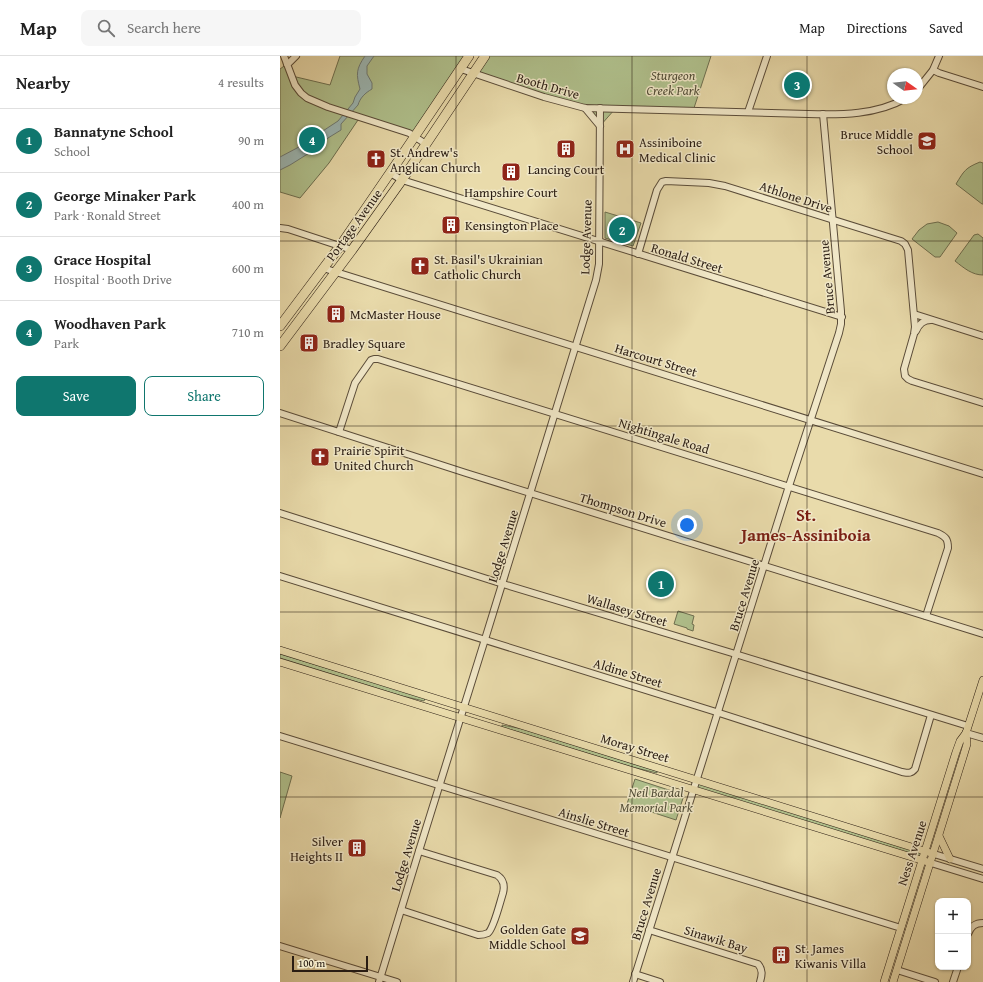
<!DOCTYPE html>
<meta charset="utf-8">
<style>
:root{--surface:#fff;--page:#f6f6f6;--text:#222;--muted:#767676;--line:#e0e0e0;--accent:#0f766e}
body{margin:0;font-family:"Gentium Book Plus",serif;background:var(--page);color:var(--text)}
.controls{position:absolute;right:12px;bottom:12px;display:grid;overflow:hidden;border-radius:8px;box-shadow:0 1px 3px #0004}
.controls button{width:36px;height:36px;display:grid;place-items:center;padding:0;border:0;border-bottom:1px solid var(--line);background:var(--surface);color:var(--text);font:20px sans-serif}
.compass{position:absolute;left:607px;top:12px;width:36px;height:36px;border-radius:50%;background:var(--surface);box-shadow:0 1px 3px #0004;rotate:104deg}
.scale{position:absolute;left:12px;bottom:10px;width:76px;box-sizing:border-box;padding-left:4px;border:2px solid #2a1d13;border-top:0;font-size:11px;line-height:14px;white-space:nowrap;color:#2a1d13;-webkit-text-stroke:3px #f1e8c8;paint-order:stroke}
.you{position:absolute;left:407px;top:469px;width:14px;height:14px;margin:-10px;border:3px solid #fff;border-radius:50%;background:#1a73e8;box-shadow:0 0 0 6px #1a73e833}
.badge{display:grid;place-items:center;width:26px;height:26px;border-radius:50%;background:var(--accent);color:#fff;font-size:13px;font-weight:700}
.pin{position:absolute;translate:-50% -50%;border:2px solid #fff;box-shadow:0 1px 4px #0006}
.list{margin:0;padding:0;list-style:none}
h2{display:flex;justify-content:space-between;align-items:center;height:52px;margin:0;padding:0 16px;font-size:17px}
h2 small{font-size:13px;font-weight:400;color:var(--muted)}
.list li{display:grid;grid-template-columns:26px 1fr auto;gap:12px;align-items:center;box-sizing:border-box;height:64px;padding:0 16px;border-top:1px solid var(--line)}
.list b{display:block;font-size:15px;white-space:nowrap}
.list p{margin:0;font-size:13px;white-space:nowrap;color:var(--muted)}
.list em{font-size:13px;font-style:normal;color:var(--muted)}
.actions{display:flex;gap:8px;padding:12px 16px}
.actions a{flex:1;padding:9px 0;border:1px solid var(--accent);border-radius:8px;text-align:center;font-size:14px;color:var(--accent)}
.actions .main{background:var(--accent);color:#fff}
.icon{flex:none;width:22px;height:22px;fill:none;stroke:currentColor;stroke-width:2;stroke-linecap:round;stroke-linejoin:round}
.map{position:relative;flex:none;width:703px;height:926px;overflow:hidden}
header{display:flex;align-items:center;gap:24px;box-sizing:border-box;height:56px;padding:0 20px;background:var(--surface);border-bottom:1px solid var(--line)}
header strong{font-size:19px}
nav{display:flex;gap:22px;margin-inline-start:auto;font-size:14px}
.search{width:280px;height:36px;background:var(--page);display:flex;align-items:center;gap:10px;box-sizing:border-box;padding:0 14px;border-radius:8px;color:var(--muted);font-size:15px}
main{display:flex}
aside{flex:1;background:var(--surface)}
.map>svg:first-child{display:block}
.green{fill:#b0c18d;stroke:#6d6f50}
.water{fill:#9cb8b5;stroke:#6e7a74}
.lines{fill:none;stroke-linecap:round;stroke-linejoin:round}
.minor-casing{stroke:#5a4c39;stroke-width:8}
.major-casing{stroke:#2a1d13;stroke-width:8}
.highway-casing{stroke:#2a1d13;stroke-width:10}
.minor{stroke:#f1e8c8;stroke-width:6}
.major{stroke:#e9dbab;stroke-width:7}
.highway{stroke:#e9dbab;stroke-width:9}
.grid{fill:none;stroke:#2a1d13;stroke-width:1;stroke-opacity:0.55}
.labels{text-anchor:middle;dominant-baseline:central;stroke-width:3;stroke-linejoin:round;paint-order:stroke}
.park-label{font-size:13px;font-style:italic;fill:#524e38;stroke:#f1e8c8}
.street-label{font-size:13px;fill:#2a1d13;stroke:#f1e8c8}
.poi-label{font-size:13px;fill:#2a1d13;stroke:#f1e8c8;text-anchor:start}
.district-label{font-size:17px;font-weight:bold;fill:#7a1f14;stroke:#f1e8c8}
</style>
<header>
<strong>Map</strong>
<div class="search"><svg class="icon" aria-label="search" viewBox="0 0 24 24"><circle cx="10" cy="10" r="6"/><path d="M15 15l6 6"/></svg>Search here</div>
<nav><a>Map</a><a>Directions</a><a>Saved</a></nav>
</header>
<main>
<aside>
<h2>Nearby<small>4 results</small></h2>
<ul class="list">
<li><span class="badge">1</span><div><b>Bannatyne School</b><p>School</p></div><em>90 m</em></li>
<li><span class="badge">2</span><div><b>George Minaker Park</b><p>Park · Ronald Street</p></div><em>400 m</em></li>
<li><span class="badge">3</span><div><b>Grace Hospital</b><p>Hospital · Booth Drive</p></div><em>600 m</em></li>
<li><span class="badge">4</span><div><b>Woodhaven Park</b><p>Park</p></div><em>710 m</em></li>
</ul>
<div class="actions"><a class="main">Save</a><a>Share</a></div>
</aside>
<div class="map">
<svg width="703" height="926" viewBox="0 0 703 926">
<rect width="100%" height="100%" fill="#e9dbab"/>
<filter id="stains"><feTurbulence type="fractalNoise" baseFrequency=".005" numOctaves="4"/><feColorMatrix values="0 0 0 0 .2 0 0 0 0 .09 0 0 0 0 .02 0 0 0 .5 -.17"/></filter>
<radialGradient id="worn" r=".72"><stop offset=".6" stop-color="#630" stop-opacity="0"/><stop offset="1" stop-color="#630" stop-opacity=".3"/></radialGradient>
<g class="green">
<polygon points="60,0 189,0 135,81 80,61 49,107 20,142 0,136 0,13 7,8 12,20 50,29"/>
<polygon points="205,0 431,0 413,55 335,53 320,70 305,52 193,17"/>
<path d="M700,106L703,107V148H702L676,128C684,115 685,112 700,106Z"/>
<polygon points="325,156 361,167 353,190 325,182"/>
<polygon points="658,166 669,170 677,177 660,201 655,201 632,183 639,174 647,168"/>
<path d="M698,178L703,182V219C692,219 684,212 675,205L694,179Z"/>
<polygon points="398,555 414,560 412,568 414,569 413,575 407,573 407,572 394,568"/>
<polygon points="0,598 145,642 144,645 122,640 0,602"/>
<polygon points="222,669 243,673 377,715 377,717 352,711 222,671"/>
<polygon points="0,716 12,720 0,762"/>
<polygon points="355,723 404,739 396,764 347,748"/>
<polygon points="417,723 645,794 642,805 413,734"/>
</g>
<path class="water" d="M85,0H94L87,10V18L92,27V33C85,37 80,42 78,49L61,68V74L48,82L42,89L10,109L0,114V101L17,92L58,65L73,47L75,41L80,33C76,18 76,13 85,0Z"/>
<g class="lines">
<g class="minor-casing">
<g id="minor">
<polyline points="4,0 15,29 21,37 27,42 48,51 129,77 146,88"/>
<polyline points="7,8 10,6 16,0"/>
<path d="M181,13L264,41L305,52L528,58C561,59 597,59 626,42"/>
<polyline points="653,14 659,17 703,31"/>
<polyline points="637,34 653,14 659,0"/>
<polyline points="305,52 320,70"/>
<polyline points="468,56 487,0"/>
<polyline points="110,117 122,124 562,261"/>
<polyline points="0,172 8,173 72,194"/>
<polyline points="358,198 377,134 382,126 386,125 429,127 445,130 621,185 625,188 628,194 635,271 634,278 624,313 625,320 628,323 632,325 703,347"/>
<polyline points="43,212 703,418"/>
<polyline points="634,258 703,280"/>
<path d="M636,275C639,268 643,264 651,264"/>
<polyline points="0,357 186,417 703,578"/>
<path d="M59,376L75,327L91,304L94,303H98L658,477C666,481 668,483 668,492L646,560"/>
<polyline points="0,457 223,528 452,597 688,670"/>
<path d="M0,520L433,655L622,716C628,717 631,718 635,713L651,659"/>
<polyline points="686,677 703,682"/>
<polyline points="0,680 621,872"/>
<polyline points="654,798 703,813"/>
<polyline points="651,807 703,823"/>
<path d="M121,854L198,879C202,879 204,879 208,877C214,872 220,846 223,837C225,829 223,823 217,819L139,795"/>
<path d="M369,874L478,908C483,914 482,919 480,926"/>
<path d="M688,878C691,870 695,867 703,867"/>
<polyline points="0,890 117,926"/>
<polyline points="617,914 655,926"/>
<polyline points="355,918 380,926"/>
<polyline points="99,926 139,795 206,580 316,224 319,208 320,52"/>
<polyline points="353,926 509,430 559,277 561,268 561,255 543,58"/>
<polyline points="673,926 678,911"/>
</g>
</g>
<g class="major-casing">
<g id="major">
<polyline points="0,594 654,798"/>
<polyline points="0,606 651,807"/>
<polyline points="659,780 670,803"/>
<polyline points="604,926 676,696 680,685 686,677 703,624"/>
<polyline points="613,926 684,698 687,688 686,677"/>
</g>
</g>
<g class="highway-casing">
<g id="highway">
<polyline points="0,270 60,190 110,117 189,0"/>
<polyline points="0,290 72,194 122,124 205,0"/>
</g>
</g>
<use href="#minor" class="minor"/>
<use href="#major" class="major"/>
<use href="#highway" class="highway"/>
</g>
<path class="grid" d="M176,0V926M352,0V926M527,0V926M0,185H703M0,370H703M0,556H703M0,741H703"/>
<defs>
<g id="school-square" transform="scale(1)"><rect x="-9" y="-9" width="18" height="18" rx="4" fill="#8f2418" stroke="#f1e8c8"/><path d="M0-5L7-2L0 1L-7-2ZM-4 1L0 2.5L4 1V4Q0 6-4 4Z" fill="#fff"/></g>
<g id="building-square" transform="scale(1)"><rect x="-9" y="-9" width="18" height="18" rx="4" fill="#8f2418" stroke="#f1e8c8"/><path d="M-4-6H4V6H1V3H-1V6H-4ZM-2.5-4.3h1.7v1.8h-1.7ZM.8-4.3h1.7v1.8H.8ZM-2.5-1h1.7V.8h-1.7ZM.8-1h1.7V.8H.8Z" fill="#fff"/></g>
<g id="hospital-square" transform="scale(1)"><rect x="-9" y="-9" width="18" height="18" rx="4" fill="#8f2418" stroke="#f1e8c8"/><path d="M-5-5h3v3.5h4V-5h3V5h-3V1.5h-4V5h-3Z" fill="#fff"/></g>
<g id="church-square" transform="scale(1)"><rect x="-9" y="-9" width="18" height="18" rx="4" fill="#8f2418" stroke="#f1e8c8"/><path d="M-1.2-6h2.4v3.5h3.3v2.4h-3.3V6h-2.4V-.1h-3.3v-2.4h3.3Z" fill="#fff"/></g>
</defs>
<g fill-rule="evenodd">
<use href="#school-square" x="647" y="85"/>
<use href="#building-square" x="286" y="93"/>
<use href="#hospital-square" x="345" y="93"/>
<use href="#church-square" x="96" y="103"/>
<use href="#building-square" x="231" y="116"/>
<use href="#building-square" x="171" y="169"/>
<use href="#church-square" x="140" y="210"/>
<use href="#building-square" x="56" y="258"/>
<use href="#building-square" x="29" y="287"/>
<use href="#church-square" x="40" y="401"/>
<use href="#building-square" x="77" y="792"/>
<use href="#school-square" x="300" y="880"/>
<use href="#building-square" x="501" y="899"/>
</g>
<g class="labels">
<g class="park-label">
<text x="393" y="19">Sturgeon<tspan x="393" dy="15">Creek Park</tspan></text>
<text x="376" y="736">Neil Bardal<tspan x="376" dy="15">Memorial Park</tspan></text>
</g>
<g class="street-label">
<text transform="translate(268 30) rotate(16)">Booth Drive</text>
<text transform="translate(516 141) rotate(18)">Athlone Drive</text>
<text transform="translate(74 169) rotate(-54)">Portage Avenue</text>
<text transform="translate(306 181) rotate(-88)">Lodge Avenue</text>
<text transform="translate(407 202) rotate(17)">Ronald Street</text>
<text transform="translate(547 221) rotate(-95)">Bruce Avenue</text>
<text transform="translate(376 304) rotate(17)">Harcourt Street</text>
<text transform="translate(384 380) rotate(17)">Nightingale Road</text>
<text transform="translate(343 454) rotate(17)">Thompson Drive</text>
<text transform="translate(223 490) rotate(-73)">Lodge Avenue</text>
<text transform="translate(464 539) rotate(-73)">Bruce Avenue</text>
<text transform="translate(347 554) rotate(17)">Wallasey Street</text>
<text transform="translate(348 617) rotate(17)">Aldine Street</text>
<text transform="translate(355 692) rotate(17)">Moray Street</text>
<text transform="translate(314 766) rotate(17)">Ainslie Street</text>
<text transform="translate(632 797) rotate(-72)">Ness Avenue</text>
<text transform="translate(126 799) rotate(-73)">Lodge Avenue</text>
<text transform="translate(366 848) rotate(-73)">Bruce Avenue</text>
<text transform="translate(436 883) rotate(17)">Sinawik Bay</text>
</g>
<g class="poi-label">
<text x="633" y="78" text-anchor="end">Bruce Middle<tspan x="633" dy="15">School</tspan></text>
<text x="359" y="86">Assiniboine<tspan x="359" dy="15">Medical Clinic</tspan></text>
<text x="110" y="96">St. Andrew's<tspan x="110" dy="15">Anglican Church</tspan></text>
<text x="286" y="113" text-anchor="middle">Lancing Court</text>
<text x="231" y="136" text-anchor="middle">Hampshire Court</text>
<text x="185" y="169">Kensington Place</text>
<text x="154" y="203">St. Basil's Ukrainian<tspan x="154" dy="15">Catholic Church</tspan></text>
<text x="70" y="258">McMaster House</text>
<text x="43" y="287">Bradley Square</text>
<text x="54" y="394">Prairie Spirit<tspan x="54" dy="15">United Church</tspan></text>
<text x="63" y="785" text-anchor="end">Silver<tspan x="63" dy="15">Heights II</tspan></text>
<text x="286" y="873" text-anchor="end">Golden Gate<tspan x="286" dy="15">Middle School</tspan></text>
<text x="515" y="892">St. James<tspan x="515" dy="15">Kiwanis Villa</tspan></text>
</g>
<g class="district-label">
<text x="526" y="458">St.<tspan x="526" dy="20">James-Assiniboia</tspan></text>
</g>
</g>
<rect width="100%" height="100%" filter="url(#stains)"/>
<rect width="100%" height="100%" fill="url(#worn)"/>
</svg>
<div class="controls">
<button>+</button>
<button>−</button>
</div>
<svg class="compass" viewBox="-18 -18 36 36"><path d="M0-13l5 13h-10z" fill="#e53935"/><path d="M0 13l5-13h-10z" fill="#767676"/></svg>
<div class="scale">100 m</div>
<div class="you"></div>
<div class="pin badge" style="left:381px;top:528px">1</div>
<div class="pin badge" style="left:342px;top:174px">2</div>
<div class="pin badge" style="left:517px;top:29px">3</div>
<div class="pin badge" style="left:32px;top:84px">4</div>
</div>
</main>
